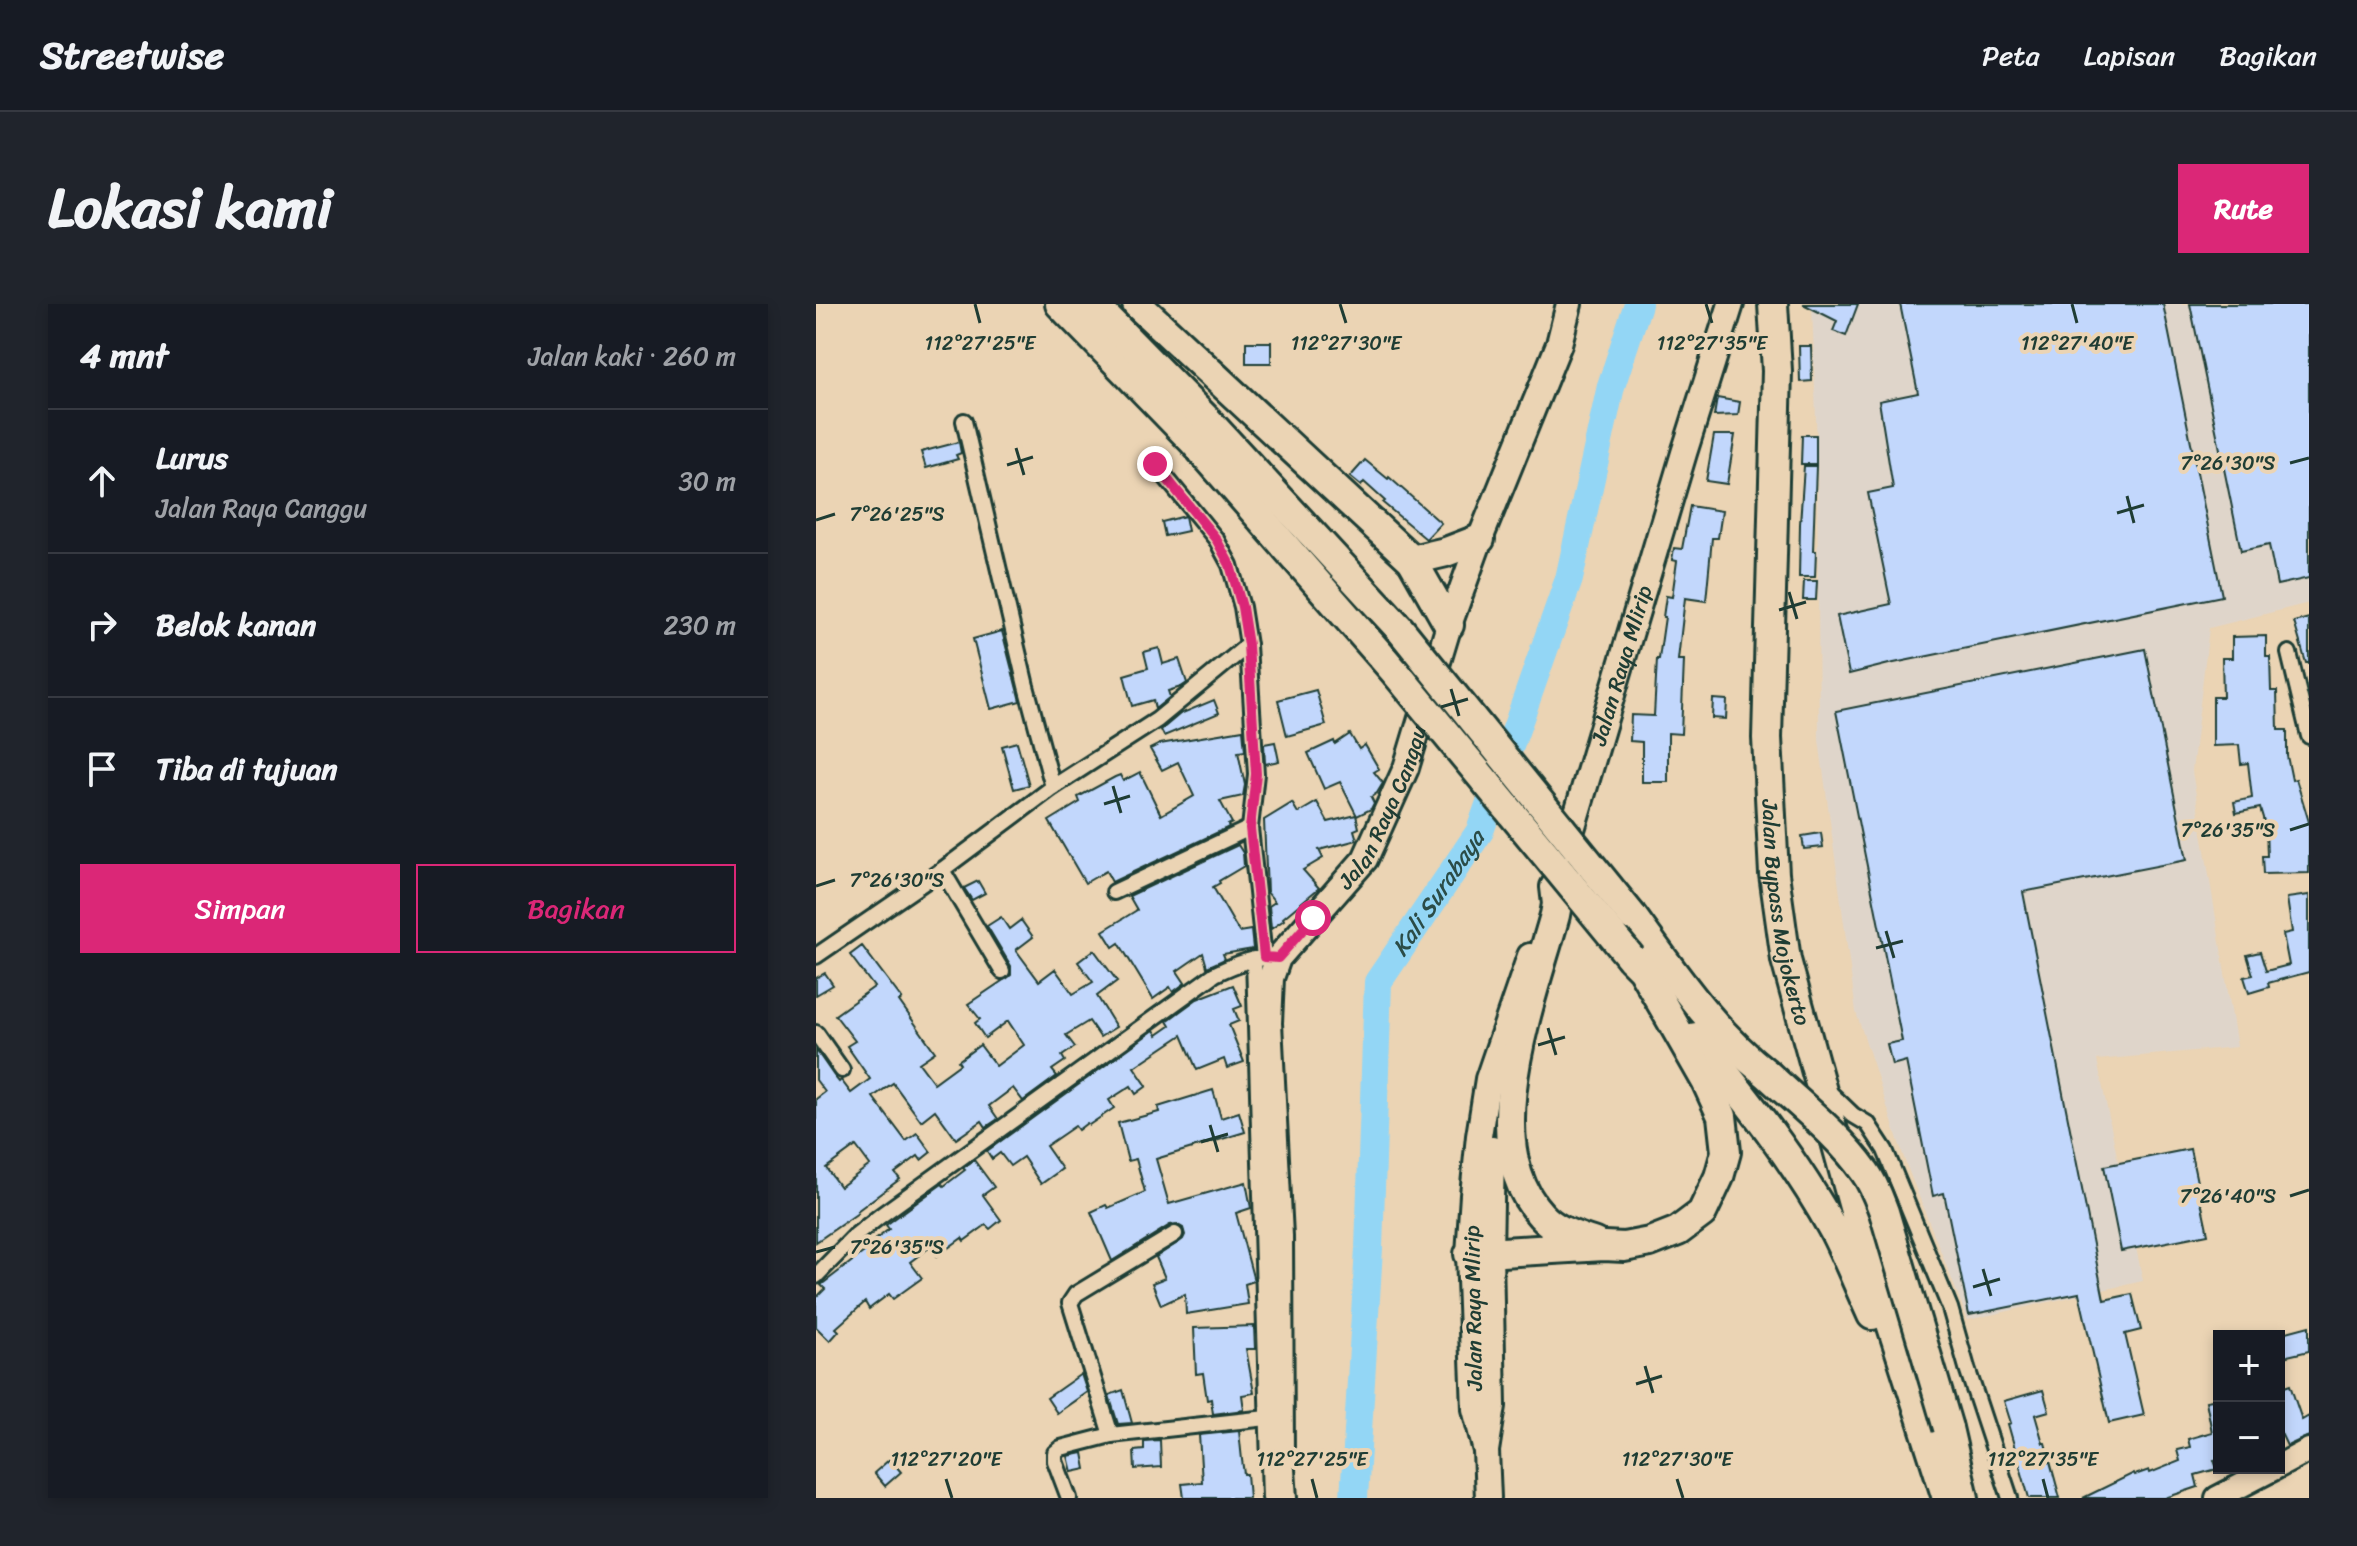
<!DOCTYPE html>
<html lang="id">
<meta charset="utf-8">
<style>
:root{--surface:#171b24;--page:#20242c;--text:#f1f3f6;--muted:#9ea1a6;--line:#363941;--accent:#db2777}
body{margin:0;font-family:Sriracha,sans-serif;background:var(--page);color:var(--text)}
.controls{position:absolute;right:24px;bottom:24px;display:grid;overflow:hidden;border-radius:0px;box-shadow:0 4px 12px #0003}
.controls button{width:72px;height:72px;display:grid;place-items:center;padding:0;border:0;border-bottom:2px solid var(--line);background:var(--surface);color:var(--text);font:40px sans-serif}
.stop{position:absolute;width:24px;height:24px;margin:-18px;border:6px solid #db2777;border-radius:50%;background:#fff}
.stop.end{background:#db2777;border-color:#fff;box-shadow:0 2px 8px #0008}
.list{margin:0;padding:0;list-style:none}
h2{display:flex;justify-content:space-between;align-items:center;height:104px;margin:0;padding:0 32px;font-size:34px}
h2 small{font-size:26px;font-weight:400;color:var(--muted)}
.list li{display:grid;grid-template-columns:52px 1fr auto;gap:24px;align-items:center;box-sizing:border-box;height:144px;padding:0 32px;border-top:2px solid var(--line)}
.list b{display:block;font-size:30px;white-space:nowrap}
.list p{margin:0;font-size:26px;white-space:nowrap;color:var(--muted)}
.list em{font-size:26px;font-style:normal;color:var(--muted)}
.actions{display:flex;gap:16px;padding:24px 32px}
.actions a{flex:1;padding:18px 0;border:2px solid var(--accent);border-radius:0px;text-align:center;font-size:28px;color:var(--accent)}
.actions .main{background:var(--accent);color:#fff}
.icon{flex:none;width:44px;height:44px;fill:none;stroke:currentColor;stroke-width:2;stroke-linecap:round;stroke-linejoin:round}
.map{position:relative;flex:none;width:1493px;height:1194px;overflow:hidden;border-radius:0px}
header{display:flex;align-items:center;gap:48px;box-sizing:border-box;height:112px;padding:0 40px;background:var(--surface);border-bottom:2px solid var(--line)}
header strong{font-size:38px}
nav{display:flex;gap:44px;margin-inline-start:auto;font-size:28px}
.intro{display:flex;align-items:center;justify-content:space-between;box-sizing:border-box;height:192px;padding:0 48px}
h1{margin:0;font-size:56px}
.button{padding:20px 36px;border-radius:0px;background:var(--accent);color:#fff;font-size:28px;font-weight:700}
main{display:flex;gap:48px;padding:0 48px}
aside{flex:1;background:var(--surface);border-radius:0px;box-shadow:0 4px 12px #0003}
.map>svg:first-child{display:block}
.built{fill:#dfd5ca}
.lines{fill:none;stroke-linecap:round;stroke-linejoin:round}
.river{stroke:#93d6f5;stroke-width:28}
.building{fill:#c2d7fc;stroke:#1f3d34;stroke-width:2;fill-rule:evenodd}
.street-casing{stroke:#1f3d34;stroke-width:20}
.secondary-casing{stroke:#1f3d34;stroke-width:28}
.primary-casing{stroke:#1f3d34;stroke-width:30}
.highway-casing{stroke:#1f3d34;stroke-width:34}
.street{stroke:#ebd4b4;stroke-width:14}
.secondary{stroke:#ebd4b4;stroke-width:22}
.primary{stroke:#ebd4b4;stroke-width:24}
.highway{stroke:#ebd4b4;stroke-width:28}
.highway-bridge-casing{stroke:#1f3d34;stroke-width:34;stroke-linecap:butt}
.highway-bridge{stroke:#ebd4b4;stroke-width:28}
.route{stroke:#db2777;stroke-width:10}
.ticks{fill:none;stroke:#1f3d34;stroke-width:3}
.labels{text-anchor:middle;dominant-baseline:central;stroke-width:8;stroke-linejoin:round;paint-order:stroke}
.street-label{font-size:22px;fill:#1f3d34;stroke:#ebd4b4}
.water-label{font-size:24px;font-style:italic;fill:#2b4c47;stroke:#ebd4b4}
.ticks-label{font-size:20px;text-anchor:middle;fill:#1f3d34;stroke:#ebd4b4;stroke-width:8;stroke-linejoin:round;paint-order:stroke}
</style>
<header>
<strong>Streetwise</strong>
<nav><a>Peta</a><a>Lapisan</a><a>Bagikan</a></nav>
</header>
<div class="intro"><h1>Lokasi kami</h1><a class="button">Rute</a></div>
<main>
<aside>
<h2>4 mnt<small>Jalan kaki · 260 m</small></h2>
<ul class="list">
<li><svg class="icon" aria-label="ahead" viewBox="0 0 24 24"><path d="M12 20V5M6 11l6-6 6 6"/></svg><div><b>Lurus</b><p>Jalan Raya Canggu</p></div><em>30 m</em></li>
<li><svg class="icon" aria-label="right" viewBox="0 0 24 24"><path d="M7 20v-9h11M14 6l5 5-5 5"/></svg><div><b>Belok kanan</b></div><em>230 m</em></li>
<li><svg class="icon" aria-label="arrive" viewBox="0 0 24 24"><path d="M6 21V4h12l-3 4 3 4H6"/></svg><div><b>Tiba di tujuan</b></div></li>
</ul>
<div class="actions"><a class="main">Simpan</a><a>Bagikan</a></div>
</aside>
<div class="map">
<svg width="1493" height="1194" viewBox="0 0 1493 1194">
<rect width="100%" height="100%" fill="#ebd4b4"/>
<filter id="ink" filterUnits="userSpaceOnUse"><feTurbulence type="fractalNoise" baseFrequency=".0125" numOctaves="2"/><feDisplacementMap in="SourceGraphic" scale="16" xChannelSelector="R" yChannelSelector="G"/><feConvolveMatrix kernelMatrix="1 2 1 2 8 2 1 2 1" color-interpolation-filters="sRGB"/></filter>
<g filter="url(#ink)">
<polygon class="built" points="996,0 1493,0 1493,299 1393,324 1376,467 1421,743 1281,756 1327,977 1152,1016 1090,860 1040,708 1003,436 1001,145"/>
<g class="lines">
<path class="river" id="s1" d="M538,1194L553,944L562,678L664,527L753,275L795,82L822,0"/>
</g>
<g class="building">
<polygon points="987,0 1042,0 1030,32 1017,27 1021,17"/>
<polygon points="1084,0 1347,0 1406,292 1073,360 1033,370 1021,312 1075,300 1052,189 1077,184 1063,97 1102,89"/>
<polygon points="1374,0 1493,0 1493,274 1461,281 1453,241 1425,247"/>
<rect x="430" y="38" width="25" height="21"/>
<polygon points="983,42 995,42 996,77 984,78"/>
<polygon points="901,94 924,98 922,111 898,112"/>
<polygon points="898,131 919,131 911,180 890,177"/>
<polygon points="986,131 1000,131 1000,160 985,160"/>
<polygon points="143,138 145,149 140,151 142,155 110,164 105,148"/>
<polygon points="549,156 572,175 573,173 625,219 610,235 567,199 569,197 548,178 545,182 534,173"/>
<polygon points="988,162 1000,162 997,247 1000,247 999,273 983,273 984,220"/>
<polygon points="874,202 906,207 902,234 896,234 890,297 869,294 862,356 868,356 865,430 852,429 852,478 826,478 826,438 814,437 815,411 838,412 841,355 843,355 849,313 847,313 850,292 856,293 861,257 856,256 858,244 866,245"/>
<polygon points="369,212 372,227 349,232 346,218"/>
<polygon points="988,277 1001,277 1000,296 987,296"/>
<polygon points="1493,314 1493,359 1490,359 1478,318"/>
<polygon points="186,327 204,397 175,405 157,335"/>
<polygon points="1450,332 1450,353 1454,353 1455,387 1461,387 1462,426 1471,426 1471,452 1476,476 1480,475 1493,518 1493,569 1447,570 1446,552 1451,552 1450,524 1444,504 1420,509 1418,498 1436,494 1432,459 1425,460 1423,441 1397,442 1397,393 1407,393 1406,354 1416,354 1416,333"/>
<polygon points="343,344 347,360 363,355 371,379 365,383 352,387 354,393 339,405 337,396 316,402 308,371 332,364 328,348"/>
<polygon points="1329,345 1371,556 1207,588 1288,996 1316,990 1325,1026 1309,1030 1328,1111 1293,1119 1263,989 1153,1011 1128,889 1117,892 1090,757 1076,761 1071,740 1086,737 1020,407"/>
<polygon points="500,386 510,421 471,432 462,396"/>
<polygon points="897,395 911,396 910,415 896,414"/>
<polygon points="398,396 403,409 348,432 345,426 364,410"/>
<polygon points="427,426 429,447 422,448 429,481 427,492 404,497 416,519 412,521 413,523 296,578 290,567 269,579 233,517 264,498 262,493 299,473 304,471 307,477 324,468 345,511 378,492 362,458 346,466 334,445 344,440"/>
<polygon points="534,430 543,445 549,441 563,465 558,468 567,479 561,489 555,493 558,499 555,505 541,512 524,478 508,485 492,449 518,437 519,440"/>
<polygon points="201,438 213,481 198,485 186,442"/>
<polygon points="459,438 463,457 449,460 448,440"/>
<polygon points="501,498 512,518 540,511 543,524 538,526 541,536 503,546 507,554 487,566 503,584 467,614 468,616 455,625 453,602 459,598 451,588 448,516 476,499 482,509"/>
<polygon points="1005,529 1007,543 988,545 986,532"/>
<polygon points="422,541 427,549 428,562 403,577 404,579 397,583 423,628 435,626 437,645 407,650 409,655 391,663 387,649 361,667 369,679 357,688 354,683 337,695 303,639 297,643 287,627 321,606 313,592"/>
<polygon points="162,577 169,589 156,596 148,584"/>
<polygon points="1493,591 1493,668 1452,679 1453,683 1433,689 1428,673 1437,671 1431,651 1444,648 1450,667 1473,661 1467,630 1476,628 1471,594"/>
<path d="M185,613L193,625L205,616L217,633L200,646L223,677L239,665L257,690L277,678L262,658L278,646L301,677L281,692L300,723L284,733L273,717L250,731L259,743L246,752L249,757L236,766L241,772L207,797L197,784L173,802L182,815L170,823L166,817L140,835L119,806L105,817L77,779L57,793L90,837L101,829L115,848L105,856L102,852L79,869L84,875L41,907L42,909L0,938V795L9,788L0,776V746L18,772L23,778L25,776L35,789L54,775L31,742L39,737L19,711L58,683L34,651L46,642L86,695L83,697L119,748L103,759L118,779L144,760L142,757L164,741L180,762L208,741L192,717L169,734L159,719L164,715L152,700L195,671V662L171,622ZM40,842L54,861L24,883L10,864Z"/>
<polygon points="9,669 17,681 0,691 0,674"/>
<polygon points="417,681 426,702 418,705 423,717 413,721 428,758 411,764 408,755 381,766 366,731 318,763 331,782 320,790 315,782 293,796 298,804 273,821 271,819 262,826 259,822 230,842 246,865 225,880 207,853 194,862 184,849 176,855 171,847 338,726 341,731 354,722 351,717 381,695"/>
<polygon points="397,786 405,814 423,808 429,828 340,855 353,900 430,878 435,904 420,909 438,977 429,980 432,1000 370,1010 369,990 345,1001 336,979 349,974 340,953 367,935 369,931 367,924 360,920 354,921 296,957 275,908 290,901 292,904 329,888 320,855 312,857 302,819 343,808 342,803"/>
<polygon points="1374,845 1392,930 1305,947 1288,862"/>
<polygon points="158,856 178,883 167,891 185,916 174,925 170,921 148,937 146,934 121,952 114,943 94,958 106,974 77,995 73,990 53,1005 49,998 20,1024 23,1027 14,1037 0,1023 0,994 9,985 5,981 56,942 54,940 73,925 70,921 126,880 128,882 149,866 147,864"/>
<polygon points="438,1022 439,1045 430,1045 438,1089 426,1091 428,1106 397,1110 395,1095 391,1096 387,1069 380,1070 378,1024"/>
<polygon points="1493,1022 1493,1047 1463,1054 1463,1030"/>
<polygon points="265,1070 271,1088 241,1109 231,1094"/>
<polygon points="1474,1081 1486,1116 1493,1112 1493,1132 1471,1142 1463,1125 1463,1085"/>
<polygon points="307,1086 316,1119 302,1120 293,1091"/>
<polygon points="1227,1086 1233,1107 1219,1111 1227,1139 1229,1139 1244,1194 1213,1194 1192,1120 1195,1119 1188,1097"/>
<polygon points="1403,1095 1403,1155 1398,1156 1401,1165 1379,1171 1382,1183 1349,1194 1267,1194 1318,1169 1319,1171 1333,1166 1334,1169 1364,1157 1361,1146 1374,1143 1372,1135 1396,1128 1390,1097"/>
<polygon points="423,1127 426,1156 428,1170 431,1170 433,1194 368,1194 366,1180 386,1178 383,1131"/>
<polygon points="344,1136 345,1163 319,1165 318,1147 328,1146 328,1137"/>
<polygon points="267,1149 270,1165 256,1168 252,1152"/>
<polygon points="74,1155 85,1168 69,1182 58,1169"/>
</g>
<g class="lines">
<g class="street-casing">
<g id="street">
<polyline points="148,117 210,382 237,483"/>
<polyline points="339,160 400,235 414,261 426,303 432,341 440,470 434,524 448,653"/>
<polyline points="1473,349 1493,432"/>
<polyline points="126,566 186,667"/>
<polyline points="298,588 434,524"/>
<polyline points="0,652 126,566 237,483 341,416 432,341"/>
<polyline points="438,655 454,1194"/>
<polyline points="0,729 26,766"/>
<polyline points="1011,786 1037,811 1052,820 1069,846 1134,1004 1151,1064 1194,1194"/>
<path d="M0,972L40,931L64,912L399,670C420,660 439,652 462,654"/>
<polyline points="295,1131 254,999 260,990 359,930"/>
<polyline points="253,1194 239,1157 239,1149 245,1144 295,1131 451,1114"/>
</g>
</g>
<g class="secondary-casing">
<g id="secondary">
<polyline points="1463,1162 1493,1146"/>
<polyline points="1401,1194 1459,1164"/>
</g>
</g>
<g class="primary-casing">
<g id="primary">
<path id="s2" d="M749,549L868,149L915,0"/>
<polyline points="670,1147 659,1105 653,950 657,891 663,832 672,775 714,652"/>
<path id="s3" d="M468,1194L465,1152L464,932L453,719L455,674L462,654L549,555L590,464L633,321L664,235L743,40L753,0"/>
<polyline points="672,1194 670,1147 677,1102 674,949 676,845"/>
</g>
</g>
<g class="highway-casing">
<g id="highway">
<polyline points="244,0 378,138 580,369"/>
<polyline points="277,0 391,116 583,324"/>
<polyline points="321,0 596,256 633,321"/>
<path id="s4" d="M957,0L961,67L951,434L958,570L970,656L1039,907L1131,1194"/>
<polyline points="596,256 630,248 664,235"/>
<path d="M739,583L741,600L739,611C717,692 658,840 725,911C739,927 759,932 779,939"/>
<path d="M816,612C857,668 896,727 951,770"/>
<path d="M880,733C930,795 980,857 1018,927C1032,954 1043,983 1056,1011"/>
<polyline points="653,950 788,942 808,943 834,938 862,927 886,909 903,873 910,848 906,812 890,777 826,665 815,654"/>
<polyline points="1132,1124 1148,1194"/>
</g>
</g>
<use href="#street" class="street"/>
<use href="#secondary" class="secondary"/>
<use href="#primary" class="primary"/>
<use href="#highway" class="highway"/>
<g class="highway-bridge-casing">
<g id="highway-bridge">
<polyline points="583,324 816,612"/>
<polyline points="580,369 815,654"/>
<path d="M951,770C984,801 1023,831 1049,868C1058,880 1063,895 1068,908L1132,1124"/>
</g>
</g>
<use href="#highway-bridge" class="highway-bridge"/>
</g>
</g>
<g class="lines" filter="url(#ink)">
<polyline class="route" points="339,160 400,235 414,261 426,303 432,341 440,470 434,524 448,653 462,654 497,614"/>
</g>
<path class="ticks" d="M159,0L164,19M524,0L530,19M890,0L896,19M1256,0L1261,19M200,144L208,171M1474,159L1493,154M191,161L217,153M1311,192L1318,219M1301,209L1328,201M0,216L19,210M973,288L981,315M963,306L990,298M635,385L643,412M625,403L652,395M297,482L305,509M288,500L314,492M1474,526L1493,520M0,582L19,576M1070,627L1078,654M1060,644L1087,637M732,724L740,751M722,741L749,733M394,821L402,848M385,838L412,830M1474,892L1493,886M0,948L19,943M1167,965L1175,992M1157,983L1184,975M829,1062L837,1089M820,1080L846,1072M130,1175L136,1194M496,1175L501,1194M861,1175L867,1194M1227,1175L1232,1194"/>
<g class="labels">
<g class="street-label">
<text stroke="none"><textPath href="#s2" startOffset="196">Jalan Raya Mlirip</textPath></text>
<text stroke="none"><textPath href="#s3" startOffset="728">Jalan Raya Canggu</textPath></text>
<text stroke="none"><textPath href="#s4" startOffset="610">Jalan Bypass Mojokerto</textPath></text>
<text transform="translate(657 1004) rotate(-91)">Jalan Raya Mlirip</text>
</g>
<g class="water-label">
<text stroke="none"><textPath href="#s1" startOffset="624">Kali Surabaya</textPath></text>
</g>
</g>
<g class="ticks-label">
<text x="164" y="46">112°27'25"E</text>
<text x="530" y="46">112°27'30"E</text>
<text x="896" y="46">112°27'35"E</text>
<text x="1261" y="46">112°27'40"E</text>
<text x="1412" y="166">7°26'30"S</text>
<text x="81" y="217">7°26'25"S</text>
<text x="1412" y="533">7°26'35"S</text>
<text x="81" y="583">7°26'30"S</text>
<text x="1412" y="899">7°26'40"S</text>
<text x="81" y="950">7°26'35"S</text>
<text x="130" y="1162">112°27'20"E</text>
<text x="496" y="1162">112°27'25"E</text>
<text x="861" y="1162">112°27'30"E</text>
<text x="1227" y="1162">112°27'35"E</text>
</g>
</svg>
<div class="controls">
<button>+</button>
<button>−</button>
</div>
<div class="stop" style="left:497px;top:614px"></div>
<div class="stop end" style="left:339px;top:160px"></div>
</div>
</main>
